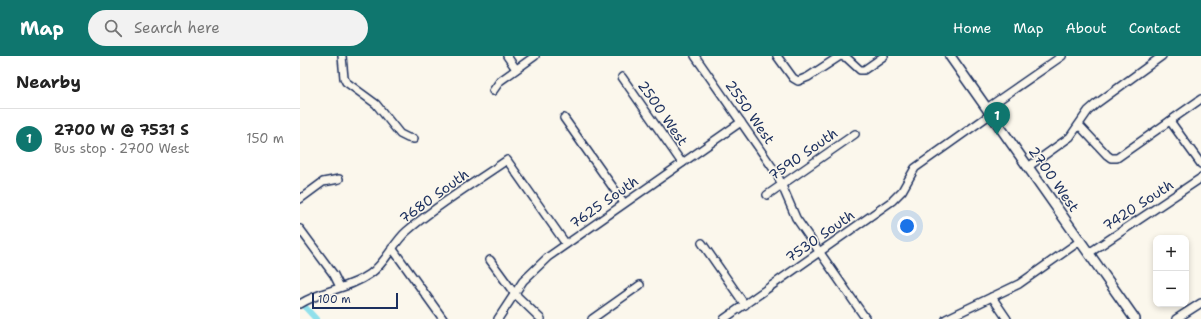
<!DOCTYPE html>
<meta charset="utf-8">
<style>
:root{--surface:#fff;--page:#f2f2f2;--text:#222;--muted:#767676;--line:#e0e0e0;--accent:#0f766e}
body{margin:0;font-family:"Shantell Sans",sans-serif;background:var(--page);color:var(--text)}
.controls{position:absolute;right:12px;bottom:12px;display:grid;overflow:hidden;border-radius:8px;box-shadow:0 2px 6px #0003}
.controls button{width:36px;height:36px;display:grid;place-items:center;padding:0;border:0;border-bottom:1px solid var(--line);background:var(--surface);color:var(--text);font:20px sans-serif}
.scale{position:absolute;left:12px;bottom:10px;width:86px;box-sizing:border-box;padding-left:4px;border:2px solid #1b2f5e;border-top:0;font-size:11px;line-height:14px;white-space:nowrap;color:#1b2f5e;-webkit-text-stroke:3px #fbf7ec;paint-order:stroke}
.you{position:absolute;left:607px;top:170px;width:14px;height:14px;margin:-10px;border:3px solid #fff;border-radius:50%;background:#1a73e8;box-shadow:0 0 0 6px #1a73e833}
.badge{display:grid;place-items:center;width:26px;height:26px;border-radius:50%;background:var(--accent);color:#fff;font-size:13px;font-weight:700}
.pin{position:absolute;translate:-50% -33px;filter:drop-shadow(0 1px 2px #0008)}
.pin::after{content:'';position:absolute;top:21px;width:14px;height:12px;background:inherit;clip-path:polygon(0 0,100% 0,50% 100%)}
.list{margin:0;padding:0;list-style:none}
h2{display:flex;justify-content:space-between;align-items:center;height:52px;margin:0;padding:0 16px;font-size:17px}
h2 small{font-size:13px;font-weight:400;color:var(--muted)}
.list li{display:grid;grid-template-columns:26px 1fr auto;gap:12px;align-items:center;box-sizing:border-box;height:60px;padding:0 16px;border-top:1px solid var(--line)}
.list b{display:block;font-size:15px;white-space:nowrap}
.list p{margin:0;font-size:13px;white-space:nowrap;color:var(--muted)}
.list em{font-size:13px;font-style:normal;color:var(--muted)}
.icon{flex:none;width:22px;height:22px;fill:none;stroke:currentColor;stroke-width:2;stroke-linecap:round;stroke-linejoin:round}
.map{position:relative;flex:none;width:901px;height:263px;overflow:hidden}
header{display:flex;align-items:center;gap:24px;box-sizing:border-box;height:56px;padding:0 20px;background:var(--accent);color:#fff}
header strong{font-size:19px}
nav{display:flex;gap:22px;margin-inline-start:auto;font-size:14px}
.search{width:280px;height:36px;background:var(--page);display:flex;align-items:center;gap:10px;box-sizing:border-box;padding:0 14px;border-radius:22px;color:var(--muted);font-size:15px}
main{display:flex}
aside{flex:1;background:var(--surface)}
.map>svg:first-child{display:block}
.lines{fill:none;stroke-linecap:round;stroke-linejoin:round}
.canal{stroke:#90e0eb;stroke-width:6}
.minor-casing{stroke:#1b2f5e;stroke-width:10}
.secondary-casing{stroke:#1b2f5e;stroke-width:12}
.minor{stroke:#fbf7ec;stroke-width:7}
.secondary{stroke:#fbf7ec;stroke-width:9}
.labels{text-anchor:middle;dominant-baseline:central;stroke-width:3;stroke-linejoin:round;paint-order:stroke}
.street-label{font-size:14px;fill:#1b2f5e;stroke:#fbf7ec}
</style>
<header>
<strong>Map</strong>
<div class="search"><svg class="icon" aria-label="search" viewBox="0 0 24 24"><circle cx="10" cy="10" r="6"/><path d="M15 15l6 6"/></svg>Search here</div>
<nav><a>Home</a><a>Map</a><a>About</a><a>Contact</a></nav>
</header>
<main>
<aside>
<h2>Nearby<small></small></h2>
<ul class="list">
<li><span class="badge">1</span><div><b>2700 W @ 7531 S</b><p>Bus stop · 2700 West</p></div><em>150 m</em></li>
</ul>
</aside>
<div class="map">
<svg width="901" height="263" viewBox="0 0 901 263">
<rect width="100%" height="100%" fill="#fbf7ec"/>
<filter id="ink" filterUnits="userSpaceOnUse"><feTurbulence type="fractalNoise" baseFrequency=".025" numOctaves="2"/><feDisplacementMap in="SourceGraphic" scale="8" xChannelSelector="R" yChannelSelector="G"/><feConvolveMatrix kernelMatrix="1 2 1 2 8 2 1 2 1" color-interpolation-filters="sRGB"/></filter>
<g filter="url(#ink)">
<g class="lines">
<polyline class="canal" points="5,251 16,263"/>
<g class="minor-casing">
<g id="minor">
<polyline points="42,0 44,22 46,26 76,48 100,78 108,82 114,83"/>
<polyline points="207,0 216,13"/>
<polyline points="395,0 477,118 496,162 566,263"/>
<polyline points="477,0 493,22 498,25 508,21 540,0 547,2 560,14 564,14 584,0"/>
<polyline points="322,21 382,107"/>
<polyline points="193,35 200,25 235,0"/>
<polyline points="687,52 762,0"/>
<polyline points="264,62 324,147"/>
<polyline points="870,65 901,108"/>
<polyline points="779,69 807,99 811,102 817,102 901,43"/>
<polyline points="728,111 770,81 788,55 796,48 862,0"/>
<polyline points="467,139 555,78"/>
<polyline points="0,143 23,126 39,123"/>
<polyline points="0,173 34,219 40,231"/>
<polyline points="402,187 445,249"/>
<polyline points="92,192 143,263"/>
<polyline points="789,197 901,122"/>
<polyline points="190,204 214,237 241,263"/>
<polyline points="692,241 707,263"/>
<path d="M0,248C22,234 49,233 70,218C86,207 93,187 107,175C138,148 174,127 207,104L266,188"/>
<polyline points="198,263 223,225 248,201 441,66"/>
<polyline points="292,263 340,229"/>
<polyline points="424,263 592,145 602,135 615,112 691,58"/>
<polyline points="646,263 719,228 780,185"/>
<polyline points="876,263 901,247"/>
</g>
</g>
<g class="secondary-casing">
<polyline id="secondary" points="650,0 835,263"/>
</g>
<use href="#minor" class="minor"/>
<use href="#secondary" class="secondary"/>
</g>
</g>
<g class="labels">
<g class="street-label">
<text transform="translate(450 56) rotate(55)">2550 West</text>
<text transform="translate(363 57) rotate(55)">2500 West</text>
<text transform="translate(503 98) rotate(-35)">7590 South</text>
<text transform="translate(754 123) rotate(55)">2700 West</text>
<text transform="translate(134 140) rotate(-36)">7680 South</text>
<text transform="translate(304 146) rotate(-35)">7625 South</text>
<text transform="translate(838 149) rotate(-33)">7420 South</text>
<text transform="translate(520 180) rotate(-35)">7530 South</text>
</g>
</g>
</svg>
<div class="controls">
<button>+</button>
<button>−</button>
</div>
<div class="scale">100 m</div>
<div class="you"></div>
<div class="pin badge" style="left:697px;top:79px">1</div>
</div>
</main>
